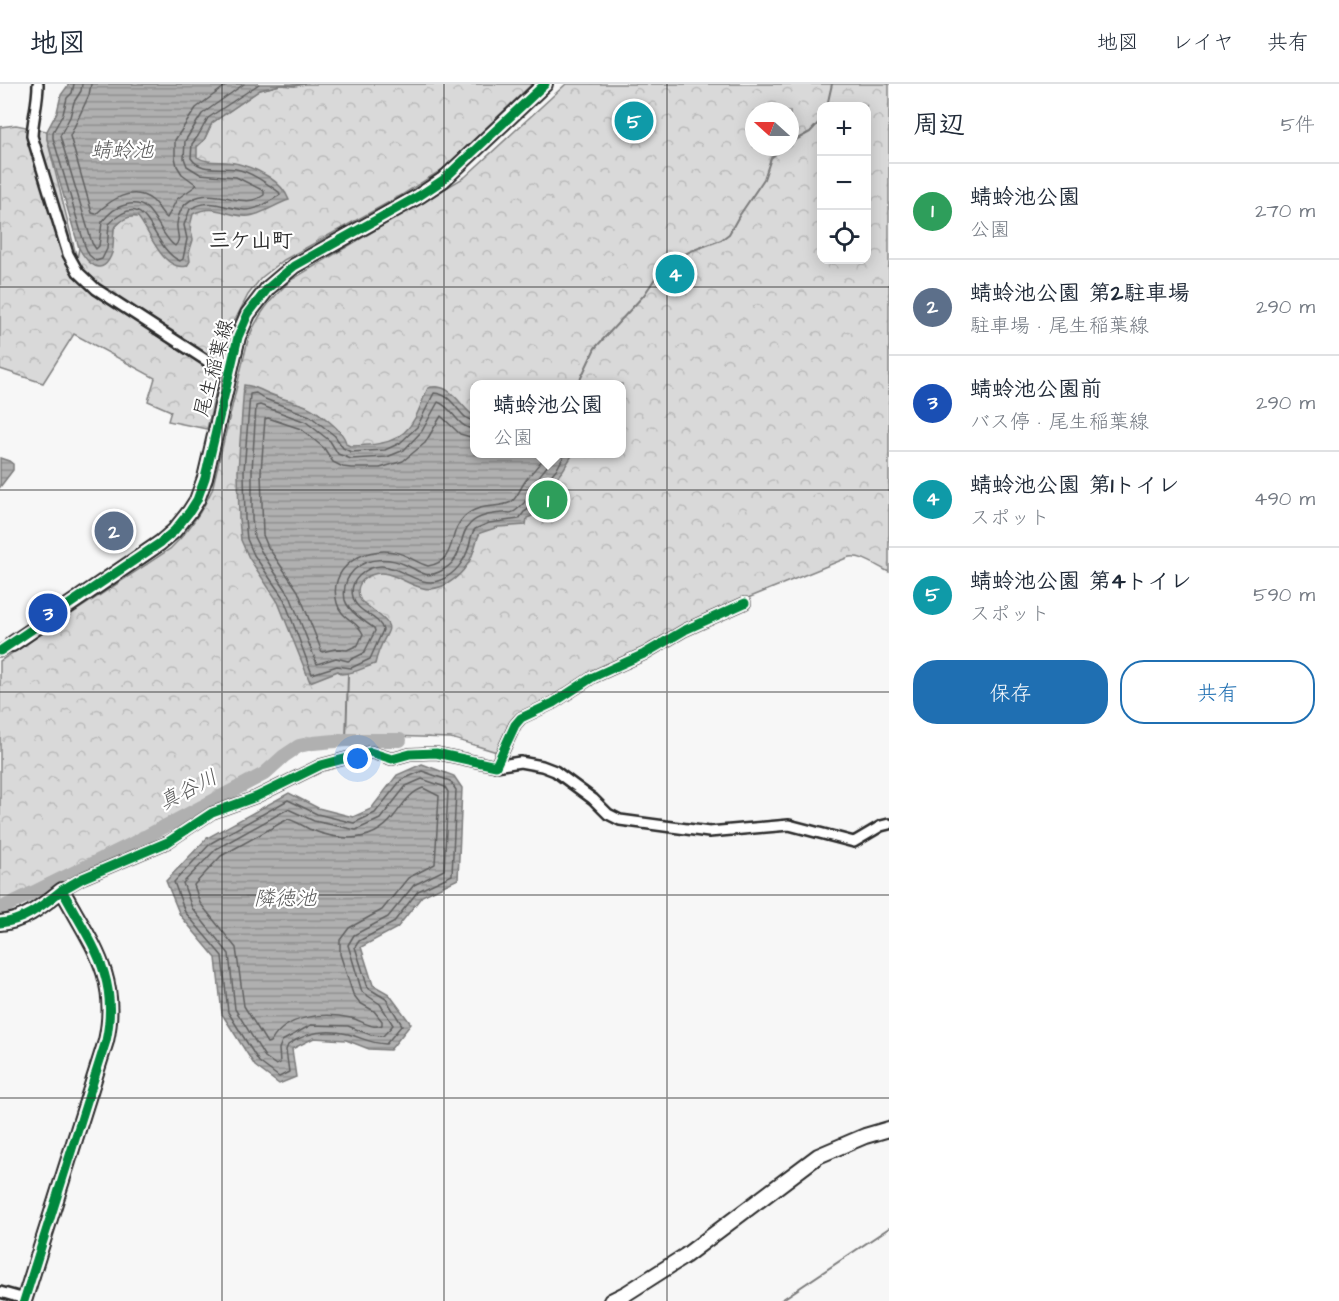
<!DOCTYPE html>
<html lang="ja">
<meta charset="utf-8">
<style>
:root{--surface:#fff;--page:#f6f6f7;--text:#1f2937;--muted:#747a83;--line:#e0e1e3;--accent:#1f6fb2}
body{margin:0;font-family:"Architects Daughter","Klee One",sans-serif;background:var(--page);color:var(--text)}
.controls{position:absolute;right:18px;top:18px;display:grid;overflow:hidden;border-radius:12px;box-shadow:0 3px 15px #0003}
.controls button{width:54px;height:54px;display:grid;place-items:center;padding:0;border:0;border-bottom:2px solid var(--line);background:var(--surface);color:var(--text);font:30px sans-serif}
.compass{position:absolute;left:745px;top:18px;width:54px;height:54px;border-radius:50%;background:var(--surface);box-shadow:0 3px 15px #0003;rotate:291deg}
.you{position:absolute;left:358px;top:675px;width:21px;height:21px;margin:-15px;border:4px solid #fff;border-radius:50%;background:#1a73e8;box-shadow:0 0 0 9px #1a73e833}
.badge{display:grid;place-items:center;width:39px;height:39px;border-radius:50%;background:var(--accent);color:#fff;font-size:20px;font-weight:700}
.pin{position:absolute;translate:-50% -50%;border:3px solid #fff;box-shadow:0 2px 6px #0006}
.popup{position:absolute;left:470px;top:296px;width:156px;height:78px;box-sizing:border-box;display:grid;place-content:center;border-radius:12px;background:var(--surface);filter:drop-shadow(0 2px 4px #0005);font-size:20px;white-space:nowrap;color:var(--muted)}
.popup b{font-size:22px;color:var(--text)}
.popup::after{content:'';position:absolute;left:50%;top:100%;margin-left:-12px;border:12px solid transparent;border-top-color:var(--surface)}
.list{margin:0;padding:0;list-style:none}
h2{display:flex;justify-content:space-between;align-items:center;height:78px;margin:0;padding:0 24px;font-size:26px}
h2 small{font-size:20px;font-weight:400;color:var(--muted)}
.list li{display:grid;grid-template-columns:39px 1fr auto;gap:18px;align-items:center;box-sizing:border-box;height:96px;padding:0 24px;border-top:2px solid var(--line)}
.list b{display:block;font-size:22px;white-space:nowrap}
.list p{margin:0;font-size:20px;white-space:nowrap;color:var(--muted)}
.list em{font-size:20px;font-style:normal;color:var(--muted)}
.actions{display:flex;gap:12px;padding:18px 24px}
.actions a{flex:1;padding:14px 0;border:2px solid var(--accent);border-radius:24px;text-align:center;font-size:21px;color:var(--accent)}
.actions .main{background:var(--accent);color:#fff}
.icon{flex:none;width:33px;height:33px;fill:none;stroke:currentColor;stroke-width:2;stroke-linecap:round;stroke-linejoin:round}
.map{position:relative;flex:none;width:889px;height:1217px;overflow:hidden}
header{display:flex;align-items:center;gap:36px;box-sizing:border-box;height:84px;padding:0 30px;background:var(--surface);border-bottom:2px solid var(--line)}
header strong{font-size:28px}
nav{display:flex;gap:33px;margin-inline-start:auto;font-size:21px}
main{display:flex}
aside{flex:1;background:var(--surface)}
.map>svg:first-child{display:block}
.forest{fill:url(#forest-crowns);stroke:#828282;stroke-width:1.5;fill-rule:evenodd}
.water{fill:url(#water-rules);stroke:#7b7b7b;stroke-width:1.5}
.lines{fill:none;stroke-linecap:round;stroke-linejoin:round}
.shore{stroke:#606060;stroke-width:1.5}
.stream{stroke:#7b7b7b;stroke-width:2}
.river{stroke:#b0b0b0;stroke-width:14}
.street-casing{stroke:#2b2b2b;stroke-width:14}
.secondary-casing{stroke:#2b2b2b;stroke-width:18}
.street{stroke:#fff;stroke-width:9}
.secondary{stroke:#fff;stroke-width:14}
.cycleway-casing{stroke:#fff;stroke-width:13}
.cycleway{stroke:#00873e;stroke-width:9}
.grid{fill:none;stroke:#2b2b2b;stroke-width:1.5;stroke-opacity:0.55}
.labels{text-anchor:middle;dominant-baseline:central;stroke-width:4.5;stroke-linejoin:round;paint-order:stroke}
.street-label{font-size:20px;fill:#2b2b2b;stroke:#fff}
.water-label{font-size:21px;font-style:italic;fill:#5a5a5a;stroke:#fff}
.neighbourhood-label{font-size:21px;font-weight:bold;fill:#2b2b2b;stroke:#fff}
</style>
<header>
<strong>地図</strong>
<nav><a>地図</a><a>レイヤ</a><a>共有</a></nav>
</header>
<main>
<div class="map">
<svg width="889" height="1217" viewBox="0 0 889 1217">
<defs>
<pattern id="forest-crowns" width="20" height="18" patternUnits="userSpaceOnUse" patternTransform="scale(1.5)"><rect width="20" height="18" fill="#d9d9d9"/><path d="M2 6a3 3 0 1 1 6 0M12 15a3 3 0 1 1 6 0" fill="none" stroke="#bababa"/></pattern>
<pattern id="water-rules" width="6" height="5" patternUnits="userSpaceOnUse" patternTransform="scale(1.5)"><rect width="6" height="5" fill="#b0b0b0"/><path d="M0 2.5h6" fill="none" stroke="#8f8f8f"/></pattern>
</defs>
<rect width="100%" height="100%" fill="#f7f7f7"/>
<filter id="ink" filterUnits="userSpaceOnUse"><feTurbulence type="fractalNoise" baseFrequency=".0167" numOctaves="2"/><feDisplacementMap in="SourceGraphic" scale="12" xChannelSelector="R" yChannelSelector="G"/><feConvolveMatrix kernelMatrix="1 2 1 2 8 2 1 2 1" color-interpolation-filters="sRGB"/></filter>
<g filter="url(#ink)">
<g class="forest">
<polygon points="300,0 532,0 443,85 402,111 284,176 261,194 248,211 232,242 207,345 168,337 171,327 148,317 155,294 74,250 43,299 0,285 0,43 16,41 47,47 47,55 77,175 79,164 113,154 114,144 204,56 212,39 260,6 280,1 295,2"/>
<path d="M566,0H889V488C876,482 863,471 849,473L743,516L605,585L589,590L559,612L516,632L512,637L497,668L451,654L358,651L326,653L298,660L262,688L0,822V577L170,465C189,447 201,430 212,406L248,256C258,230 270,216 291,196L465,93ZM822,22H866V176H822ZM754,27H790V63H754ZM474,300H622V370H474Z"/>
</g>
<g class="water">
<path d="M69,0H305L295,2L280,1L260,6L212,39L204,56L197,62V73C209,81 225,75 239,80C258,85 282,97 289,116C275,120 264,130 249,132C228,134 216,118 193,130L190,142L193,156L189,169L190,177L187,182C162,188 150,147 138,133C127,131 121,137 114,144C113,152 114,161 112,169C103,194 88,181 79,164L47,55V47L57,28L61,11Z"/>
<path d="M244,301C259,303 257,305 270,310C281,315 294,317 306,322C317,327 345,347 346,360L350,362C377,361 401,361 415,334C420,325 423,314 428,304C451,297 460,323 474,332V370H573L563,386L542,412L535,431L527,434L526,441L498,443L480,449C477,454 476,460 474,466C469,482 460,493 445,501C438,504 430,506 423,504C402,500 385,478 363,496C357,502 357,510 361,517C407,551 384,538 375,580C365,583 354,590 341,590L338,587L310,598L278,518L249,474L241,456L239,435L238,387Z"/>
<polygon points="0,374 9,377 13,380 13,386 0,403"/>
<polygon points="422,680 454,692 462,704 458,795 422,812 397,844 361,863 373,901 389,910 411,940 390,966 369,965 346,956 314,954 292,965 296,993 279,1000 255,982 222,930 216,874 180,831 166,797 207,754 289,709 318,724 353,733 371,725 397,691"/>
</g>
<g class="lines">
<g class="shore">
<path d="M74,0L72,9L67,14L63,30L53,48V54L85,162L89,171L96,177L102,175L107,165L109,140C150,99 149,163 180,177L183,175L187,155L184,141L190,125C212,113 223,124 245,126C258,126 270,117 280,111L279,108C266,99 251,88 236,85C220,82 201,89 191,74L192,60L198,52L208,34L259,0"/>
<path d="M82,0L81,7L74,18L70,33L60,52L92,159L96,165L99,162L102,138C108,130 115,123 125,121C155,112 156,149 175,162C182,155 176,149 177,140C179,117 197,109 218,112C236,114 248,122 264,111V107L236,93L200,90L187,82L184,74L185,57L202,30L244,0"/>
<path d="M91,0L89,11L70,52L92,129L96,130C110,116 132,101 152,116C158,121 161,129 167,134L177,115L197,101L182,90L177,82L175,73V56L196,24L228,0"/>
<path d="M474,337C458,335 455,310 434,309L417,343L400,359L385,366L351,368L343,364L335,352L310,332L265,315L256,309L250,310L244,387L245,435L247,455L254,471L284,515L312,590L337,582L351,584L370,575L383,546C379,531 356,529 353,513C351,506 353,498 359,492C390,463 412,508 441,496C455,490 465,477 469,462C471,455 471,450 475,445L489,439L519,435L524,428L529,425L537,408L558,383L565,370"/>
<path d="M474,345C457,344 453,323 438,318L422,347L404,366L387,373L351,375L338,370L330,357L306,338L260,321L256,322L252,387V435L254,453L261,467L290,512L317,580L336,574L348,577L364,569L375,547L374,544C365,538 348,527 345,516C343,505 346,494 354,486C368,473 389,473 406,481C418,486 425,495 439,488C467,475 456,454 470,440C478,431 493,430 504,429C507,428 511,430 513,428C515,428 522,421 524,419C528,414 530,405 534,399C541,389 550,380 556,370"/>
<path d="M474,354L460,350L441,332L425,359L403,377L380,384H351L343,383L333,378L324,364L301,345L268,334L265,335L261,388L263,451L268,463L298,507L322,568L335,565L347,566L358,561L363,550C358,537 341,535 337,519C327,484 364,462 394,468C407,470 416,479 428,482C458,477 447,449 464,433C479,418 499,425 511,418C517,414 520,405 524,399C530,389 541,380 546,370"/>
<path d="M422,687L450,697L456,706L452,791L418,807L393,839L359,857L355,863L368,904L386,915L402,941L386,960C369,959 363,954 348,950C326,945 306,948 288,961L286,966L289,988L279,993L259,978L228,928L222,872L185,828L174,798L211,759L288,716L317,730L354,739L375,729L401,696Z"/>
<polygon points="422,695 445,703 448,708 444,786 414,801 388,833 354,851 348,861 362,908 380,920 393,941 383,952 371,951 348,942 311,941 282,957 279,965 280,979 276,981 265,973 235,925 229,870 192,824 183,799 216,765 288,725 314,737 356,746 380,735 406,702"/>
<path d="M423,704L439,712L435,780L408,794L382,826L349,844L340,856V870L353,910L360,919L374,927L382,937V941C372,946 361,936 351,934C324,928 285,931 271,958L267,959L244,922L236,864L200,819L194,801L221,772L288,735C295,737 302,741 309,745C339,757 372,761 394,732C403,721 409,709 423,704Z"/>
</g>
<g class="stream">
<polyline points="827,22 832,0"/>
<polyline points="790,59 810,48 822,35"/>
<polyline points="578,300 595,264 644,211 664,181 691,167 721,156 729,150 739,132 764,95 771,74 784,63"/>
<polyline points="346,656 348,590"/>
<polyline points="780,1217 889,1144"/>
</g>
<polyline class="river" points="0,825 130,761 264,690 284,672 299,662 313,659 346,656 400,656"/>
<g class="street-casing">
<g id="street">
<path d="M38,0C38,18 33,34 32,52L68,170L78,188L96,205L218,284L229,287"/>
<polyline points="0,567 12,560"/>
<polyline points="496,682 520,678 542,682 555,687 593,715 608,730 620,736 709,748 789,741 854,758 881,742 889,740"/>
<polyline points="62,806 83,794 168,758 212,729 256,713 321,681 370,668 392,675 410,670 436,669 496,682 515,641 521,634 553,619 593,593 644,570 685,546 745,519"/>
<polyline points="0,1208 25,1215"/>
</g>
</g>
<g class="secondary-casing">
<g id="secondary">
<polyline points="12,560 160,459 174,447 190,427 197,416 205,394 238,253 248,230 268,204 294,182 419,112 443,96 545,0"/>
<path d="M0,839C25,837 43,821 62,806C91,860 120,892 106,957L24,1217"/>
<polyline points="611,1217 627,1209 685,1172 818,1072 865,1052 889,1045"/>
</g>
</g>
<use href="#street" class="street"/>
<use href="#secondary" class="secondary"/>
<g class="cycleway-casing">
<g id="cycleway">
<polyline points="0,567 160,459 174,447 190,427 197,416 205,394 238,253 248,230 268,204 294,182 419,112 443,96 545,0"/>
<polyline points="62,806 83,794 168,758 212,729 256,713 321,681 370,668 392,675 410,670 436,669 496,682 515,641 521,634 553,619 593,593 644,570 685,546 745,519"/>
<path d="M0,839C25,837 43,821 62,806C91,860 120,892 106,957L24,1217"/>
</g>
</g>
<use href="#cycleway" class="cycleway"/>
</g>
</g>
<path class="grid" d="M222,0V1217M444,0V1217M667,0V1217M0,203H889M0,406H889M0,608H889M0,811H889M0,1014H889"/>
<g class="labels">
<g class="street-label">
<text transform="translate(214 284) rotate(-75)">尾生稲葉線</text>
</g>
<g class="water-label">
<text x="122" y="66">蜻蛉池</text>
<text transform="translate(188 706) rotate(-27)">真谷川</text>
<text x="285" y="814">隣徳池</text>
</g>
<g class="neighbourhood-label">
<text x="251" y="156">三ケ山町</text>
</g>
</g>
</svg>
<div class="controls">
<button>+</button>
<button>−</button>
<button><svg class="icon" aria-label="locate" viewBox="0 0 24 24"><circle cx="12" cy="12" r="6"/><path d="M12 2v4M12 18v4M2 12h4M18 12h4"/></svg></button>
</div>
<svg class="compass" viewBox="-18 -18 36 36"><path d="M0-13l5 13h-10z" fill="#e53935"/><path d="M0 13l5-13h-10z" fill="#747a83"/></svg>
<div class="you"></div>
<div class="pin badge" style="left:548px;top:416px;background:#2e9e5b">1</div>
<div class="popup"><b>蜻蛉池公園</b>公園</div>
<div class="pin badge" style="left:114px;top:447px;background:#5c6f8a">2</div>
<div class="pin badge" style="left:48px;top:529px;background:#1a4fb4">3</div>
<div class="pin badge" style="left:675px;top:190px;background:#0f9aa8">4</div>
<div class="pin badge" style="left:634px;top:37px;background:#0f9aa8">5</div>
</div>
<aside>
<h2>周辺<small>5件</small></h2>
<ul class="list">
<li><span class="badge" style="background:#2e9e5b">1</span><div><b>蜻蛉池公園</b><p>公園</p></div><em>270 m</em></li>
<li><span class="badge" style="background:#5c6f8a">2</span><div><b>蜻蛉池公園 第2駐車場</b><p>駐車場 · 尾生稲葉線</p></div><em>290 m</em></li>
<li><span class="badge" style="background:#1a4fb4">3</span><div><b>蜻蛉池公園前</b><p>バス停 · 尾生稲葉線</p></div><em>290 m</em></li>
<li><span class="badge" style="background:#0f9aa8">4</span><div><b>蜻蛉池公園 第1トイレ</b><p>スポット</p></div><em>490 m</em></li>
<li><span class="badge" style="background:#0f9aa8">5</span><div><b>蜻蛉池公園 第4トイレ</b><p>スポット</p></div><em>590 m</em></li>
</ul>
<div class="actions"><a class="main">保存</a><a>共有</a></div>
</aside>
</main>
